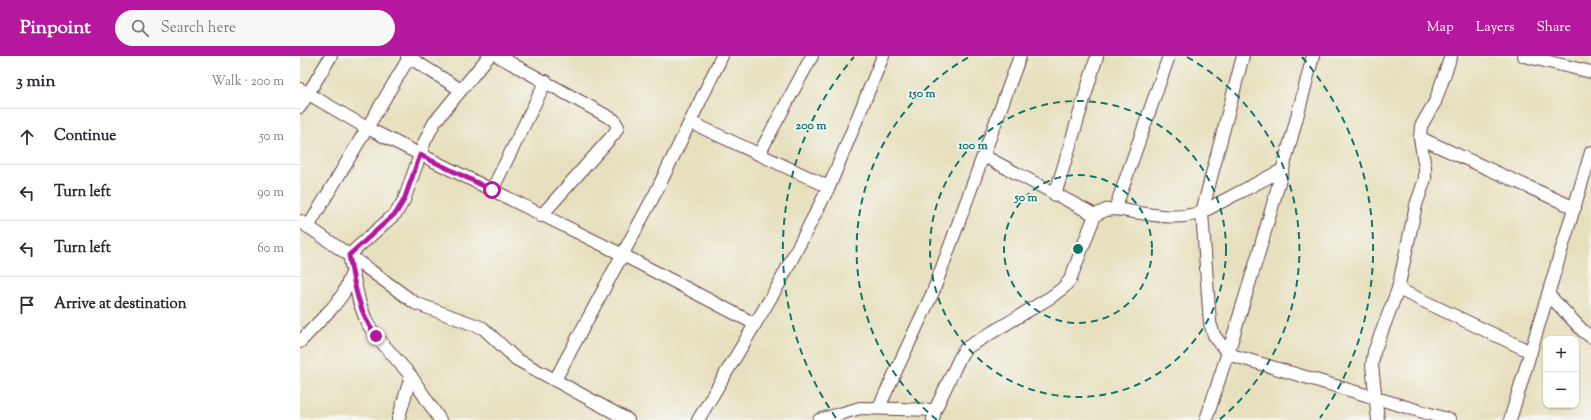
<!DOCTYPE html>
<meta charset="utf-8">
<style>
:root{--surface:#fff;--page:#f7f7f7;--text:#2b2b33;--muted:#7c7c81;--line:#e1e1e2;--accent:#b5179e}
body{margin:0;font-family:"Sorts Mill Goudy",serif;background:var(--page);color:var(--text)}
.controls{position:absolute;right:12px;bottom:12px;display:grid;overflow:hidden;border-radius:8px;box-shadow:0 1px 3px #0004}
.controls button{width:36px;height:36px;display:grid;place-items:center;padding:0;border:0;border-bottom:1px solid var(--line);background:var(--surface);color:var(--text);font:20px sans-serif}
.stop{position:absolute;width:12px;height:12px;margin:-9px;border:3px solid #b5179e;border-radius:50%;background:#fff}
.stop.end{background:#b5179e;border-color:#fff;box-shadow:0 1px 4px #0008}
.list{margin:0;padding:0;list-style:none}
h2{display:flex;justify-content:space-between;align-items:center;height:52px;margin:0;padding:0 16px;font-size:17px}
h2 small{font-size:13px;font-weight:400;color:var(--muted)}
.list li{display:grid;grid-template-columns:26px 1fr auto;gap:12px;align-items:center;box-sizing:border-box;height:56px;padding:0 16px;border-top:1px solid var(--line)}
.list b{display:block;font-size:15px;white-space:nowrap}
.list em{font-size:13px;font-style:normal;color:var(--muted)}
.icon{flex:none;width:22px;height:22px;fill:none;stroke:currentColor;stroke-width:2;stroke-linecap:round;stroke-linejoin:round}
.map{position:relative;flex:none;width:1291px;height:364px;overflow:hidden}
header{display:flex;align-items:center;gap:24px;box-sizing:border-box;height:56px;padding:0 20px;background:var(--accent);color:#fff}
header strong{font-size:19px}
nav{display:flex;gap:22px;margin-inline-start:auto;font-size:14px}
.search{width:280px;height:36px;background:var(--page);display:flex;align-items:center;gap:10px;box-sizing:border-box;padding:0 14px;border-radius:22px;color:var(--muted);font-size:15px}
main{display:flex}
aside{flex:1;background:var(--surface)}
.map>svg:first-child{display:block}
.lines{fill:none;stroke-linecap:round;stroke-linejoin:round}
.minor-casing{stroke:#623c41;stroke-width:14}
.minor{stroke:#fff;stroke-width:12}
.route{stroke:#b5179e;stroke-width:5}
.ring{fill:none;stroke:#0f766e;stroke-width:2;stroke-dasharray:7 5}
.centre{fill:#0f766e;stroke:#f6f6f2;stroke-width:2}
.ring-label{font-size:12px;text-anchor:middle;font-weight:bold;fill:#0f766e;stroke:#f6f6f2;stroke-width:3.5;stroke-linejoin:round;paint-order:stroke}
</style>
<header>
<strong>Pinpoint</strong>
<div class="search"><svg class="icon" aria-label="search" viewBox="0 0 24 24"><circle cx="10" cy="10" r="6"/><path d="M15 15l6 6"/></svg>Search here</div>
<nav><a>Map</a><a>Layers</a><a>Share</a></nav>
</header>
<main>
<aside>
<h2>3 min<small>Walk · 200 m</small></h2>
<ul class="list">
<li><svg class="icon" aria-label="ahead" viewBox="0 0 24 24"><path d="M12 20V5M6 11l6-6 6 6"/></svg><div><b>Continue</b></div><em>50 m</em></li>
<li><svg class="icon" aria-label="left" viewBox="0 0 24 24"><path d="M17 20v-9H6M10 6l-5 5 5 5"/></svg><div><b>Turn left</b></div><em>90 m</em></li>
<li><svg class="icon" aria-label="left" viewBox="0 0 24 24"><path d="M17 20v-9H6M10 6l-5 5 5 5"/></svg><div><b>Turn left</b></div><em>60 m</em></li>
<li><svg class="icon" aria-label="arrive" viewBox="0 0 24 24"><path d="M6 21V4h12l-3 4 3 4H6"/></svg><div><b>Arrive at destination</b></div></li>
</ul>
</aside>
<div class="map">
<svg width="1291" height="364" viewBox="0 0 1291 364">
<rect width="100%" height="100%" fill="#f6f6f2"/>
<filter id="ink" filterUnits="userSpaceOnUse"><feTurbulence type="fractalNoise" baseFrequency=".025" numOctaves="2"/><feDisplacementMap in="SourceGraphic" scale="8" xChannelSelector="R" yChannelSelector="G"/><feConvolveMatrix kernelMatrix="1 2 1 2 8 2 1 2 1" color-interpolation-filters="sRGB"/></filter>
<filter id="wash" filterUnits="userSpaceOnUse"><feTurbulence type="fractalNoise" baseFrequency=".012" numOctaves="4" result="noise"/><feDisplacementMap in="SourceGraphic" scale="16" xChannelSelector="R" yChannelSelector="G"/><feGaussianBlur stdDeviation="0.9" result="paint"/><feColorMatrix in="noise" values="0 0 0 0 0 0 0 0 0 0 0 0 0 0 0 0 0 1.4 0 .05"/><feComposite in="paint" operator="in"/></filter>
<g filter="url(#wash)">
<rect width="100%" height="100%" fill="#e7e0be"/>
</g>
<g filter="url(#ink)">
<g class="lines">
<g class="minor-casing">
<g id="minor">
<polyline points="107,0 161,34"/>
<polyline points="189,0 134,67 125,85 104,144 96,157 49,199 115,247 183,272 216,303 328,364"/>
<polyline points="198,0 314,64 318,71 314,78 241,160"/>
<polyline points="943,0 902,156 910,267 914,279 928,298 1150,364"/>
<polyline points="1224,0 1291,16"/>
<polyline points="0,33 67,72 323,199 455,268"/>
<polyline points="0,51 31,0"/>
<polyline points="390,66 529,131"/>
<polyline points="1120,82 1275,152"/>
<polyline points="459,98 512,0"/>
<polyline points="684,100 795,159"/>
<polyline points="192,134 246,25"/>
<polyline points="755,139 797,0"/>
<polyline points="815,153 869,0"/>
<polyline points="0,165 49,199 59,245 67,267 76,280 111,320 140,364"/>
<polyline points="8,171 110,0"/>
<polyline points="1098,233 1231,296"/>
<polyline points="1248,238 1283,275 1291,281"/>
<polyline points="0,286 33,251 43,238 52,217"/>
<polyline points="255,324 356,136 422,0"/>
<polyline points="579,351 633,236 720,0"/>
<polyline points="98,364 111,320"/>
<polyline points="398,364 479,228 529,131 583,0"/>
<polyline points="519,364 560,352 635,354"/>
<path d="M633,364L635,354L661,299L666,292L751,241L763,232L770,224L795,159L806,154L815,153C844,157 874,166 902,156L982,114"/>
<path d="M906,364C946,244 982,122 1013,0"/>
<polyline points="1078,364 1072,309 1074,296 1098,233 1116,149 1125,123 1125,112 1120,82 1121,70 1135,46 1151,0"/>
<polyline points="1210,364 1291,96"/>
</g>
</g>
<use href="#minor" class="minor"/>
</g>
</g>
<g class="lines" filter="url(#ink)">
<path class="route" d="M76,280C59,257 54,228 49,199L96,157L104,144L120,99L192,134"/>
</g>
<g class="ring">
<circle cx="778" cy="193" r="74"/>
<circle cx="778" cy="193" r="148"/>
<path d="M637 364A221 221 0 0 1 669 1M887 1A221 221 0 0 1 919 364"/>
<path d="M536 362A295 295 0 0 1 554 1M1002 1A295 295 0 0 1 1020 362"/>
</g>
<circle cx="778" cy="193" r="6" class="centre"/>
<g class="ring-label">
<text x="622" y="41">150 m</text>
<text x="511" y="73">200 m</text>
<text x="673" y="93">100 m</text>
<text x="726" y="145">50 m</text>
</g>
</svg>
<div class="controls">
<button>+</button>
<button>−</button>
</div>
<div class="stop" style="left:192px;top:134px"></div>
<div class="stop end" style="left:76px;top:280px"></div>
</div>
</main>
